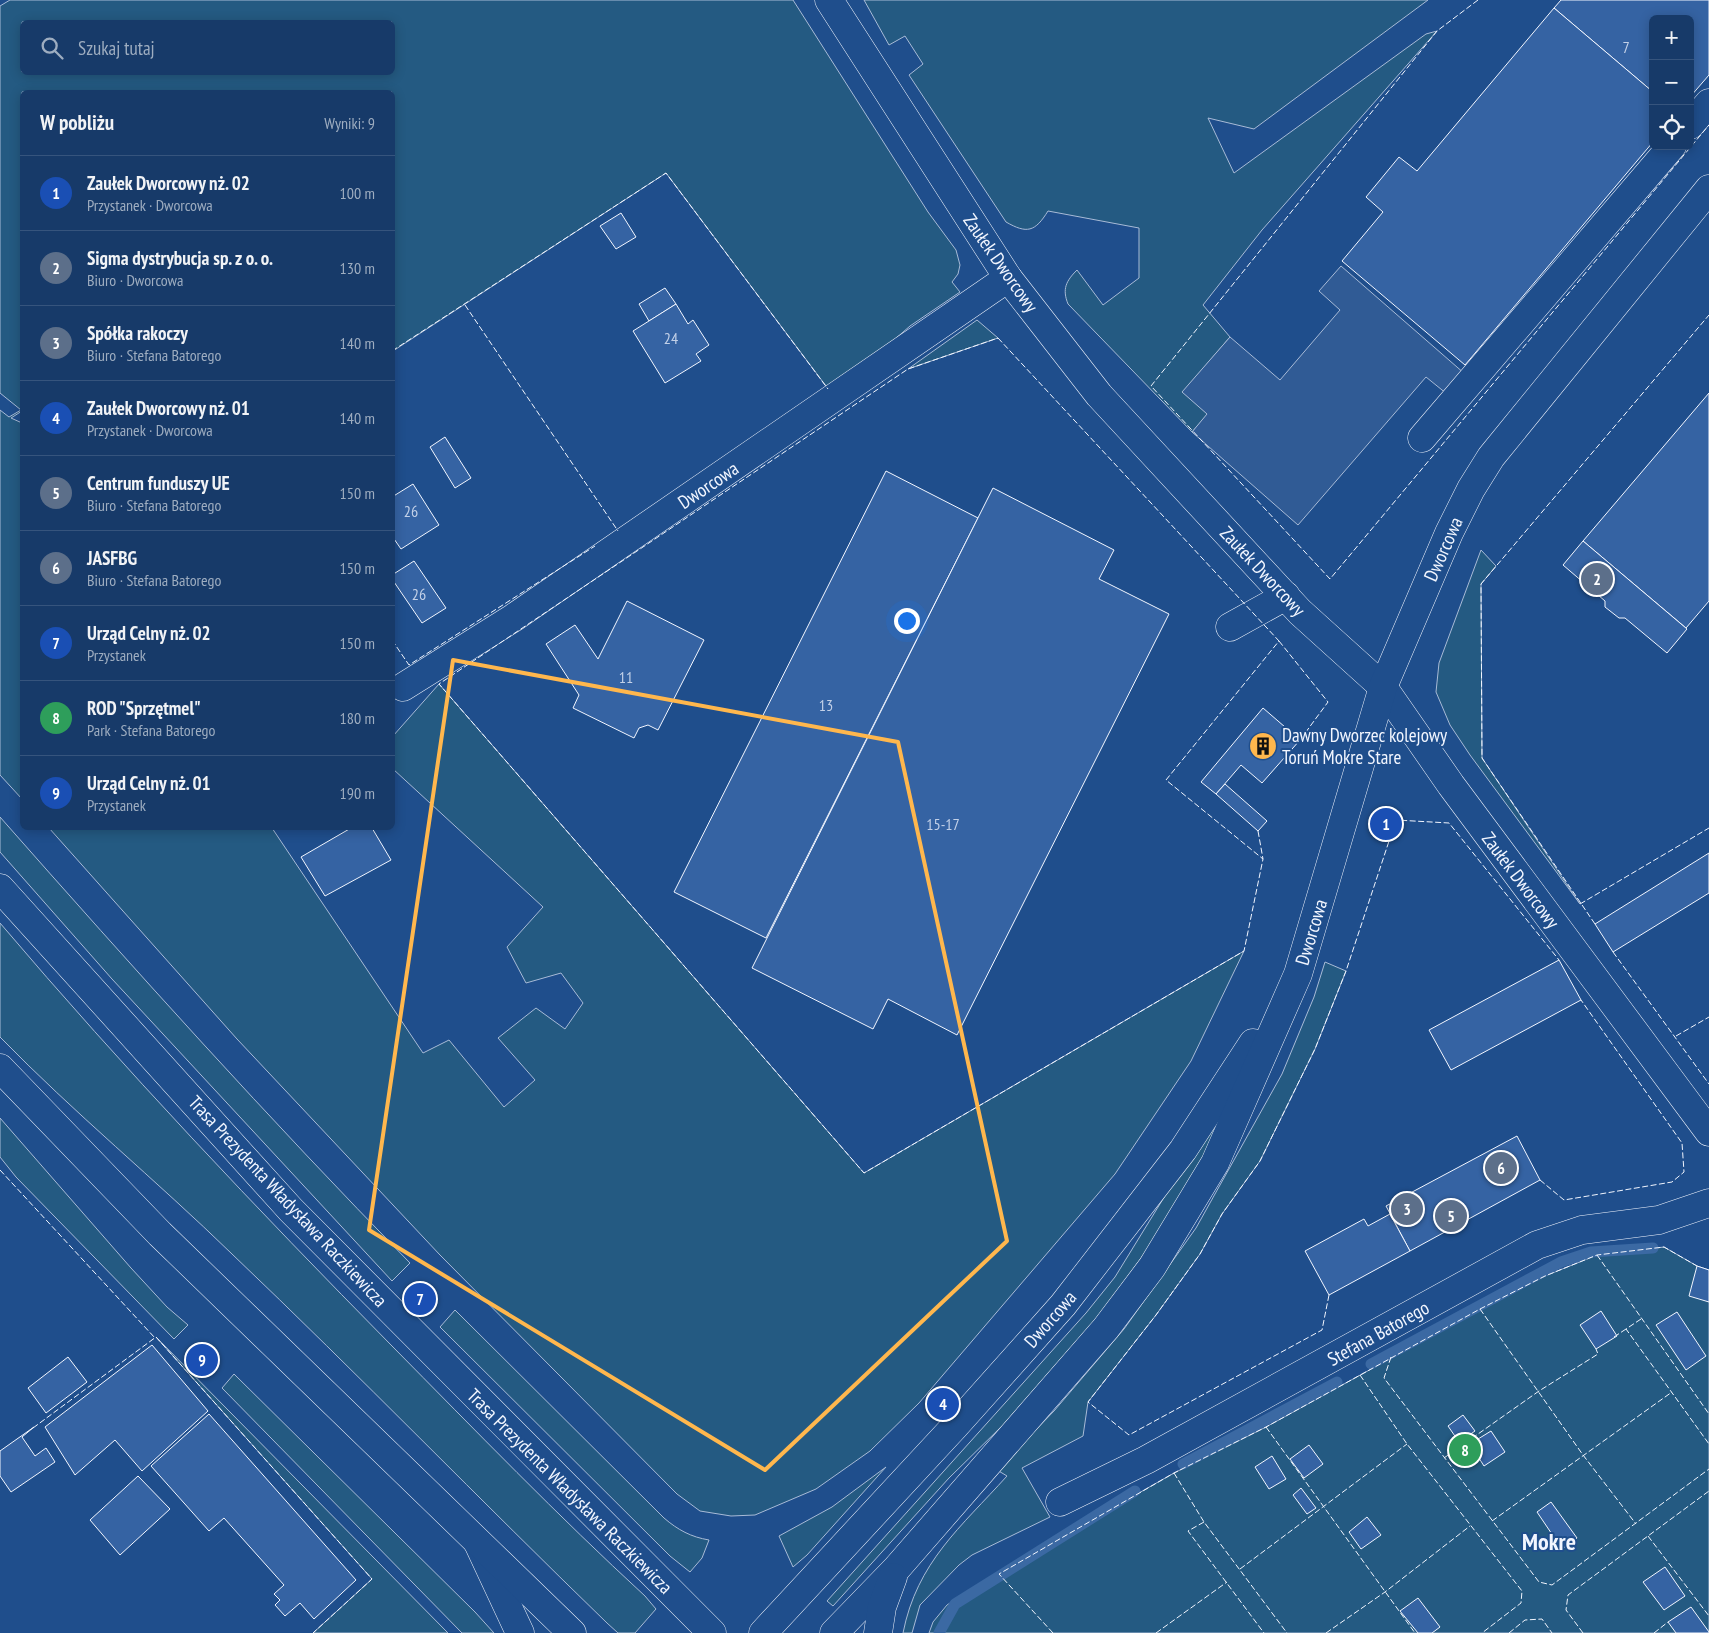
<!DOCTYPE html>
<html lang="pl">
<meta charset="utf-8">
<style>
:root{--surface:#173a69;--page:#20416f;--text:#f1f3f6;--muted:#9eadc0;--line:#36547d;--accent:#ffb74d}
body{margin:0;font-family:"PT Sans Narrow",sans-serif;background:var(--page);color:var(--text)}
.controls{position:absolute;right:15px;top:15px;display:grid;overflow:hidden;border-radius:8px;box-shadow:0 2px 12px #0003}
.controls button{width:45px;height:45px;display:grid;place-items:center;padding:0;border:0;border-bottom:1px solid var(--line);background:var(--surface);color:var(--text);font:25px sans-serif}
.you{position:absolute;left:906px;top:620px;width:18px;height:18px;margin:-12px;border:4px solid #fff;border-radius:50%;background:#1a73e8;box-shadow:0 0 0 8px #1a73e833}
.badge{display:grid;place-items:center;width:32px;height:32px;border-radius:50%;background:var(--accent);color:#fff;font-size:16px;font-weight:700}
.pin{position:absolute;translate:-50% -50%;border:2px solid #fff;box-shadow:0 1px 5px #0006}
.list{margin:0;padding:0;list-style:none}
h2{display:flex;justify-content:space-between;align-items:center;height:65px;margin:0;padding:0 20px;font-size:21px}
h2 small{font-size:16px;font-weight:400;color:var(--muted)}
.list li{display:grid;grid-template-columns:32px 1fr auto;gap:15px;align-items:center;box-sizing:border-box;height:75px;padding:0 20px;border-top:1px solid var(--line)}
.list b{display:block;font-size:19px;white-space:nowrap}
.list p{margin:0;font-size:16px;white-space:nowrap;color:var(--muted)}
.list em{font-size:16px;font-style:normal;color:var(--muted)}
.icon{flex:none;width:28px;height:28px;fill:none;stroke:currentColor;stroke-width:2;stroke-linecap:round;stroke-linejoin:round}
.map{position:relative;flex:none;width:1709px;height:1633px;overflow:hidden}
.search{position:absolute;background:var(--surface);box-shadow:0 2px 12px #0003;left:20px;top:20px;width:375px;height:55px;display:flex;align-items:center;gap:12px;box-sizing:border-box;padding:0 18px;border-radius:8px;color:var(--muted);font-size:19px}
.panel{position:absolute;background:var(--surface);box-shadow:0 2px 12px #0003;left:20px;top:90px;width:375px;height:740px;border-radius:8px}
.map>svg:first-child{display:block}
.green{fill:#245a82;stroke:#a8bbd7;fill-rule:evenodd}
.parking{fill:#305b95;stroke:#a8bbd7}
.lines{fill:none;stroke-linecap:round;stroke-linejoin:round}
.stream{stroke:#3b69a3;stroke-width:11}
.building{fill:#3563a3;stroke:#f2f6ff}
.minor-casing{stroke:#f2f6ff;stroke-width:29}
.major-casing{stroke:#f2f6ff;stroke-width:29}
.minor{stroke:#1f4e8c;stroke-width:28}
.major{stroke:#1f4e8c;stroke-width:28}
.fence{stroke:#f2f6ff;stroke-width:1;stroke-dasharray:6 2.5;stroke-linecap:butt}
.marked{fill:none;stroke:#ffb74d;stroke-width:4;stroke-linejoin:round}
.labels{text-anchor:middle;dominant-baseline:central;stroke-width:4;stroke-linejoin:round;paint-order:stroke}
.number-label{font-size:16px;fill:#c3d1e8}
.street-label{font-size:19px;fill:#f2f6ff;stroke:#1f4e8c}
.poi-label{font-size:19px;fill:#f2f6ff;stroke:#1f4e8c;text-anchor:start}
.district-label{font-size:24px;font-weight:bold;fill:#f2f6ff;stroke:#1f4e8c}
</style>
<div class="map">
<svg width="1709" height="1633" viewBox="0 0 1709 1633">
<rect width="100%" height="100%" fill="#1f4e8c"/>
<g class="green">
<path d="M10,0H793L928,212L956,250L960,265L958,274L952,282L960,292L910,326L832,394L666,173L393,351L392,92H22V411L11,418L22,423V799L0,775V410L9,417L21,410L0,393V6ZM22,22H392V72H22Z"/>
<path d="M864,0H1428L1254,129L1208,118L1234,173L1426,34L1437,31L1262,230L1203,305L1230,337L1183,392L1208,414L1192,432L1068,304C1062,289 1066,281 1077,270L1103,305L1139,278V228L1048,211C1035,232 1027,234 1006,222L909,75L923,64L905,36L889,45Z"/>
<polygon points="977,320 998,338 908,369"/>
<polygon points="1481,550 1496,566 1481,584 1482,758 1580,904 1470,755 1450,725 1436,692 1439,663"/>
<polygon points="439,684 864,1173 1244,951 1191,1061 1115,1174 919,1403 870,1451 816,1489 755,1515 731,1516 700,1511 677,1494 440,1255 237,1039 49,828 272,828 423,1053 449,1040 504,1107 535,1080 498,1038 536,1008 565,1029 583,1003 561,973 526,983 507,947 543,907 393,769 393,736"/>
<path d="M0,817C134,969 269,1119 410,1263L392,1281L112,979L0,852Z"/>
<path d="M0,923C124,1069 257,1209 392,1346C475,1430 558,1516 645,1596L656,1609L635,1633H618L607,1623C481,1501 359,1375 232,1254C156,1180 74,1113 0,1037Z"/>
<path d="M1325,962L1346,971L1315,1049L1260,1161L1222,1214L1200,1254L1156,1315L1088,1402L1083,1436L1022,1468L1050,1517L972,1555L959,1565L920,1605L912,1633H903C917,1562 961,1527 1007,1476L997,1470L1054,1411L1124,1329L1196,1228L1282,1074L1314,997Z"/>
<polygon points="1248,1079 1155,1239 1100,1314 1003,1425 949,1478 833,1606 827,1601 1086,1313 1115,1277 1179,1173"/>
<polygon points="0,1118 131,1268 167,1307 188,1325 174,1339 16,1177 0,1157"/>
<polygon points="1664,1247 1697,1266 1709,1270 1709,1633 929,1633 933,1622 947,1605 979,1584 1174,1473 1266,1427 1480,1309 1545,1276 1597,1255"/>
<path d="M455,1310L664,1518C678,1530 691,1537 709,1540L702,1558L690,1572L670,1556L440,1327Z"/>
<polygon points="156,1337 448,1633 313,1633 372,1579"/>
<polygon points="234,1374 475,1612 494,1633 462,1633 222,1388"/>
<polygon points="886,1467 807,1555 793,1567 779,1536 832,1507"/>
</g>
<polygon class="parking" points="1341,266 1465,374 1447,394 1426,377 1298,525 1192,432 1207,414 1182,392 1230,337 1280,380 1340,310 1319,291"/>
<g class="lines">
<g class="stream">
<polyline points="1371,1364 1561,1262 1591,1252 1653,1248"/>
<polyline points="1183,1464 1337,1382"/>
<polyline points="939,1633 955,1604 1135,1491"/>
</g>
</g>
<g class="building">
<polygon points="1561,0 1709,0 1709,75 1690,97 1690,19 1653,19 1653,92 1554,8"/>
<polygon points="1554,8 1653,92 1653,142 1465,365 1342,261 1383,212 1366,197 1399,157 1417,171"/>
<polygon points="621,213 636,237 616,249 600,226"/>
<polygon points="665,288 676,304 649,321 639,304"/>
<polygon points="676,304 688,324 693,320 709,345 696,354 701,361 665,383 633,331"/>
<polygon points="1709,393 1709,601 1686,628 1583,541"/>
<polygon points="445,437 471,478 455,488 430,447"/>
<polygon points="886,471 978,518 766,938 674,892"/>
<polygon points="413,484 439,525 401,549 392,536 392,497"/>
<polygon points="993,488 1114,550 1099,579 1169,614 957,1035 888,999 873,1029 752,968"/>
<polygon points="1583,541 1687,629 1667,653 1625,618 1619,618 1605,607 1605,601 1563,565"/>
<polygon points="414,561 446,608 422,623 392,579 392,575"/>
<polygon points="627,601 704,640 658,730 648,725 639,728 634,738 573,708 579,695 546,644 575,625 598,659"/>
<polygon points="1263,708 1300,740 1262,783 1241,765 1216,794 1201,782"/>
<polygon points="1225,784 1267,821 1258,831 1216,794"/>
<polygon points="351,828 372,828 391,860 325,896 301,857"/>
<polygon points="1709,853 1709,893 1613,952 1595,924"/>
<polygon points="1559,960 1581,1000 1451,1070 1429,1030"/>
<polygon points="1517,1136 1540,1180 1410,1251 1386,1206"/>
<polygon points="1390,1214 1410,1251 1329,1295 1305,1251 1364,1219 1368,1226"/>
<polygon points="1697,1266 1709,1270 1709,1302 1689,1296"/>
<polygon points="1601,1311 1617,1336 1596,1349 1580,1325"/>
<polygon points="1677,1312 1706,1356 1686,1370 1656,1325"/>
<polygon points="152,1345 208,1411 142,1471 115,1440 75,1475 45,1427"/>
<polygon points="68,1357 87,1382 46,1413 28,1388"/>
<polygon points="209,1414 356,1580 314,1619 300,1603 285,1616 275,1605 280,1600 274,1594 284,1585 224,1518 209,1531 151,1466"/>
<polygon points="1463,1415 1475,1431 1459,1442 1448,1426"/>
<polygon points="34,1427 22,1437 35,1456 46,1448 55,1462 11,1492 0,1476 0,1451"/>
<polygon points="1491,1431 1505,1452 1484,1466 1470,1444"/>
<polygon points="1309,1445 1323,1464 1304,1478 1290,1459"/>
<polygon points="1272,1456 1286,1479 1269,1489 1255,1467"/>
<polygon points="138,1476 170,1509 120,1555 90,1520"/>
<polygon points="1301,1488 1316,1508 1307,1514 1293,1495"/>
<polygon points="1551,1502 1577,1538 1562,1549 1537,1512"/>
<polygon points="1367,1517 1381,1535 1361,1549 1349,1532"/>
<polygon points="1665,1567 1685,1596 1664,1610 1643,1582"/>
<polygon points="1418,1598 1440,1627 1432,1633 1418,1633 1400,1611"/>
<polygon points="1691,1607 1709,1632 1709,1633 1676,1633 1668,1622"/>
</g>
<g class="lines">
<g class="minor-casing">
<g id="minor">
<polyline points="829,0 1008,278 1099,395 1300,612 1383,687 1451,785 1709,1132"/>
<polyline points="1690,125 1709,103"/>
<polyline points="1422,438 1672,146"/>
<polyline points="1230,627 1286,596"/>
<polyline points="403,687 513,618 1008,278"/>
<polyline points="1060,1502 1146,1460 1537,1245 1582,1230 1659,1220 1709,1203"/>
<polyline points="478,1543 520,1633"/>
<polyline points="763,1633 955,1426 1063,1305 1183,1150 1253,1043"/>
<polyline points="834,1633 897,1568 1106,1328 1152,1267 1215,1163 1298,974 1383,687 1449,533 1471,489 1491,457 1709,189"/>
<polyline points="878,1633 882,1607 893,1577"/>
</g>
</g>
<g class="major-casing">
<g id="major">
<polyline points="0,888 291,1210 712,1633"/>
<polyline points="0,1068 160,1234 572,1633"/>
</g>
</g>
<use href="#minor" class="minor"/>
<use href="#major" class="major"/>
<g class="fence">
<polyline points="1478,0 1437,31 1151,386 1330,579 1709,125"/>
<polyline points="465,305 618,531"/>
<polygon points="998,338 1279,641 1166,780 1263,859 1244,951 864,1173 439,684 908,369"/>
<polyline points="392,351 666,173 828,389"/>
<polyline points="392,640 409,665 595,546"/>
<polyline points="1279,641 1328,702 1300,740"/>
<polyline points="1258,831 1263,859"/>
<polyline points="1580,904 1709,828"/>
<polyline points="1595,924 1482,758 1481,584 1709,315"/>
<polyline points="1613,952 1709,1084"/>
<polyline points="1676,1036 1709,1017"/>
<polyline points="0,1170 155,1338"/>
<polyline points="1540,1180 1564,1200 1672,1182 1684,1172 1682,1143 1581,1000"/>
<polyline points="1597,1255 1709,1414"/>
<polyline points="1329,1295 1322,1330 1129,1435 1088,1402 1156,1315 1200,1254 1222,1214 1260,1161 1315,1049 1346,971 1396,820 1449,823 1559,960"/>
<polyline points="1480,1309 1583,1455 1636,1524"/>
<polyline points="1641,1319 1626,1329 1709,1444"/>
<polyline points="1614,1337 1626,1329"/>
<polyline points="1391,1357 1384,1378 1539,1582 1552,1585 1709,1469"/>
<polyline points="1360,1375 1407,1444 1522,1591 1521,1603 1482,1633"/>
<polyline points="1266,1427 1415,1633"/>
<polyline points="33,1428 156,1337 372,1579 313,1633"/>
<polyline points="1444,1458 1539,1391 1598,1354 1596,1349"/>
<polyline points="1174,1473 1204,1522 1287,1633"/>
<polyline points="1492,1521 1672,1392"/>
<polyline points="1204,1522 1188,1531 1264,1633"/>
<polyline points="1648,1536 1709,1616"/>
<polyline points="1240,1569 1407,1444"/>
<polyline points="1053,1633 999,1574 1174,1473 1266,1427 1480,1309 1545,1276 1597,1255 1664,1247 1697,1266"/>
<polyline points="1156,1633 1227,1582"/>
<polyline points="1326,1633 1385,1592 1470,1526"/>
<polyline points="1509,1633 1525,1620 1542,1619 1552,1633"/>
<polyline points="1583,1633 1566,1610 1568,1595 1709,1491"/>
<polyline points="1654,1633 1668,1622"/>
</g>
</g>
<path class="marked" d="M453,660L898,742L1007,1241L765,1470L369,1230Z"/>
<defs>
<g id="building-disc" transform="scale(1.4375)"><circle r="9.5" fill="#ffb74d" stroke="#1f4e8c"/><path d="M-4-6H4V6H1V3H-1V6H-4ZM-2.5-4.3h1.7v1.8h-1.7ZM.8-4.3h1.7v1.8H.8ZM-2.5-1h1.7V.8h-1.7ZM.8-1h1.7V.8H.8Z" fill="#111"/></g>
</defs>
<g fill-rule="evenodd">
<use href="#building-disc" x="1263" y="746"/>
</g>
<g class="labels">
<g class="number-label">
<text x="1626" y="47">7</text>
<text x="671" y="338">24</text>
<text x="411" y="511">26</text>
<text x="419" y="594">26</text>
<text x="626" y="677">11</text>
<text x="826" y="705">13</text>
<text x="943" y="824">15-17</text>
</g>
<g class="street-label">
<text transform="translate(1001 263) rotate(55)">Zaułek Dworcowy</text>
<text transform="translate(708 485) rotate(-34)">Dworcowa</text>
<text transform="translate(1443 549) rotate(-66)">Dworcowa</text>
<text transform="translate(1263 571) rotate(47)">Zaułek Dworcowy</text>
<text transform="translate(1521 880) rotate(53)">Zaułek Dworcowy</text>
<text transform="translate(1311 932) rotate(-73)">Dworcowa</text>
<text transform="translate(288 1201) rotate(47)">Trasa Prezydenta Władysława Raczkiewicza</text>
<text transform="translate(1050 1319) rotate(-49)">Dworcowa</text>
<text transform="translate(1378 1333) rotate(-29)">Stefana Batorego</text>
<text transform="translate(570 1491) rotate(45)">Trasa Prezydenta Władysława Raczkiewicza</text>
</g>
<g class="poi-label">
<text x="1282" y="735">Dawny Dworzec kolejowy<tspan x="1282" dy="22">Toruń Mokre Stare</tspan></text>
</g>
<g class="district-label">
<text x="1549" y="1541">Mokre</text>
</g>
</g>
</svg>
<div class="controls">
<button>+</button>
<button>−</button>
<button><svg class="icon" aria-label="locate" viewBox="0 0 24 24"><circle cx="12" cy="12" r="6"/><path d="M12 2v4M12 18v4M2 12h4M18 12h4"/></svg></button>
</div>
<div class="you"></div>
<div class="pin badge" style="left:1386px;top:824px;background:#1a4fb4">1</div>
<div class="pin badge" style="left:1597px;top:579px;background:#5c6f8a">2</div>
<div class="pin badge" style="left:1407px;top:1209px;background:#5c6f8a">3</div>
<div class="pin badge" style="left:943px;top:1404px;background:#1a4fb4">4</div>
<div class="pin badge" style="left:1451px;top:1216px;background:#5c6f8a">5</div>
<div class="pin badge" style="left:1501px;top:1168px;background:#5c6f8a">6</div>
<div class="pin badge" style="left:420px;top:1299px;background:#1a4fb4">7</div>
<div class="pin badge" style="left:1465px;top:1450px;background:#2e9e5b">8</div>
<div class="pin badge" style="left:202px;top:1360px;background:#1a4fb4">9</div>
<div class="search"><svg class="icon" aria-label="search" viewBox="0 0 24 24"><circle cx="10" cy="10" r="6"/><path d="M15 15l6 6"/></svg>Szukaj tutaj</div>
<section class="panel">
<h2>W pobliżu<small>Wyniki: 9</small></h2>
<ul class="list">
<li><span class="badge" style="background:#1a4fb4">1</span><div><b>Zaułek Dworcowy nż. 02</b><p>Przystanek · Dworcowa</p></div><em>100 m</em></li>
<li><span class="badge" style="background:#5c6f8a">2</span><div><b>Sigma dystrybucja sp. z o. o.</b><p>Biuro · Dworcowa</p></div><em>130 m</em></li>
<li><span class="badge" style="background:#5c6f8a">3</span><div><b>Spółka rakoczy</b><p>Biuro · Stefana Batorego</p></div><em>140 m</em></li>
<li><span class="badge" style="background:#1a4fb4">4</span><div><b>Zaułek Dworcowy nż. 01</b><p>Przystanek · Dworcowa</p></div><em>140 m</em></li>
<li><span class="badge" style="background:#5c6f8a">5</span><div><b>Centrum funduszy UE</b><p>Biuro · Stefana Batorego</p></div><em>150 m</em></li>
<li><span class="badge" style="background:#5c6f8a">6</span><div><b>JASFBG</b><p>Biuro · Stefana Batorego</p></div><em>150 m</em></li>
<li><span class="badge" style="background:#1a4fb4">7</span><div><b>Urząd Celny nż. 02</b><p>Przystanek</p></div><em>150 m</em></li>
<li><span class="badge" style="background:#2e9e5b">8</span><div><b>ROD &quot;Sprzętmel&quot;</b><p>Park · Stefana Batorego</p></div><em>180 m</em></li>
<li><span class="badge" style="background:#1a4fb4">9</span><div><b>Urząd Celny nż. 01</b><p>Przystanek</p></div><em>190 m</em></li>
</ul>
</section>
</div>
